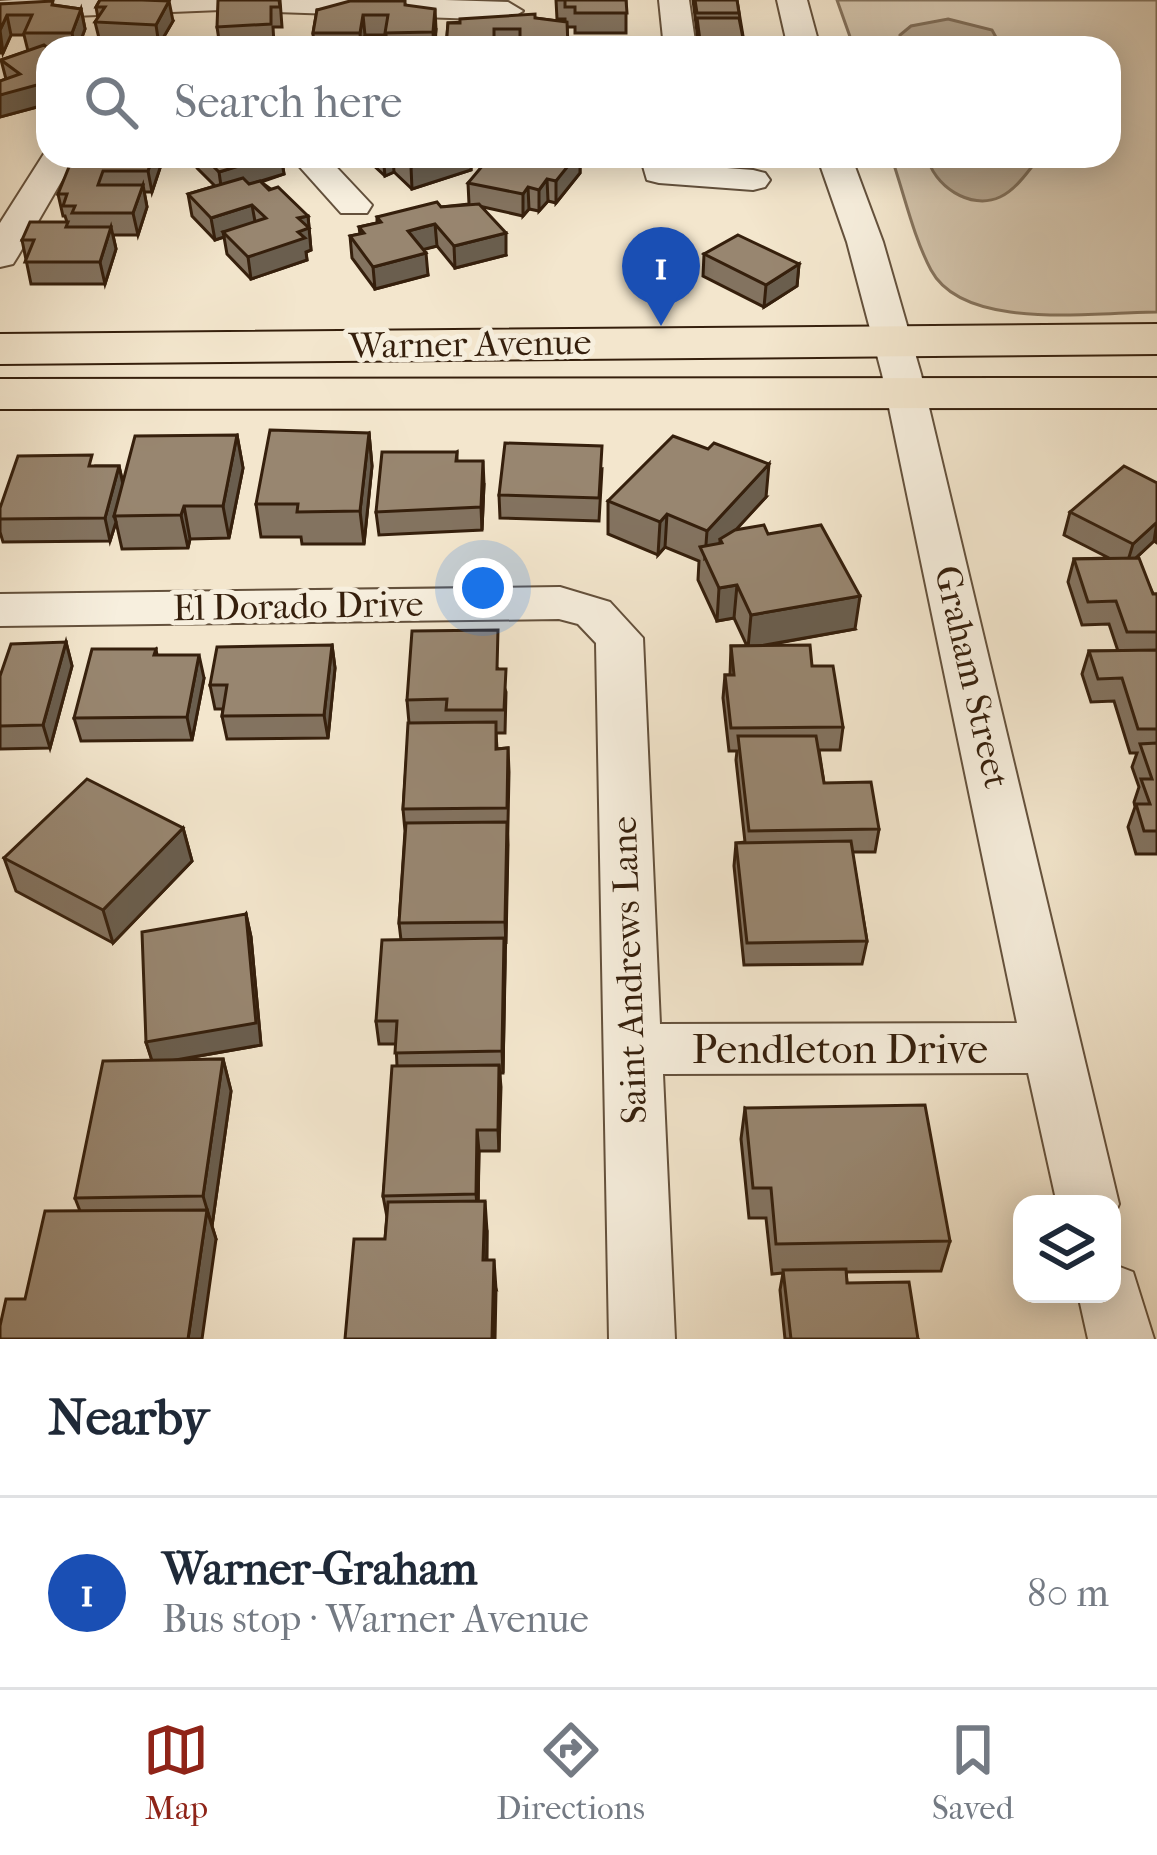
<!DOCTYPE html>
<meta charset="utf-8">
<style>
:root{--surface:#fff;--page:#f2f2f3;--text:#1f2937;--muted:#747a83;--line:#e0e1e3;--accent:#8f2418}
body{margin:0;font-family:"IM FELL French Canon",serif;background:var(--page);color:var(--text)}
.controls{position:absolute;right:36px;bottom:36px;display:grid;overflow:hidden;border-radius:24px;box-shadow:0 6px 30px #0003}
.controls button{width:108px;height:108px;display:grid;place-items:center;padding:0;border:0;border-bottom:3px solid var(--line);background:var(--surface);color:var(--text);font:60px sans-serif}
.you{position:absolute;left:483px;top:588px;width:42px;height:42px;margin:-30px;border:9px solid #fff;border-radius:50%;background:#1a73e8;box-shadow:0 0 0 18px #1a73e833}
.badge{display:grid;place-items:center;width:78px;height:78px;border-radius:50%;background:var(--accent);color:#fff;font-size:39px;font-weight:700}
.pin{position:absolute;translate:-50% -99px;filter:drop-shadow(0 3px 6px #0008)}
.pin::after{content:'';position:absolute;top:63px;width:42px;height:36px;background:inherit;clip-path:polygon(0 0,100% 0,50% 100%)}
.list{margin:0;padding:0;list-style:none}
h2{display:flex;justify-content:space-between;align-items:center;height:156px;margin:0;padding:0 48px;font-size:51px}
h2 small{font-size:39px;font-weight:400;color:var(--muted)}
.list li{display:grid;grid-template-columns:78px 1fr auto;gap:36px;align-items:center;box-sizing:border-box;height:192px;padding:0 48px;border-top:3px solid var(--line)}
.list b{display:block;font-size:45px;white-space:nowrap}
.list p{margin:0;font-size:39px;white-space:nowrap;color:var(--muted)}
.list em{font-size:39px;font-style:normal;color:var(--muted)}
.icon{flex:none;width:66px;height:66px;fill:none;stroke:currentColor;stroke-width:2;stroke-linecap:round;stroke-linejoin:round}
.map{position:relative;flex:none;width:1157px;height:1339px;overflow:hidden}
.search{position:absolute;background:var(--surface);box-shadow:0 6px 30px #0003;left:36px;right:36px;top:36px;height:132px;display:flex;align-items:center;gap:30px;box-sizing:border-box;padding:0 42px;border-radius:36px;color:var(--muted);font-size:45px}
.sheet{height:348px;background:var(--surface)}
nav{display:flex;justify-content:space-around;align-items:center;box-sizing:border-box;height:168px;border-top:3px solid var(--line);background:var(--surface);font-size:33px;color:var(--muted)}
nav a{display:grid;justify-items:center;gap:6px}
nav .on{color:var(--accent)}
.map>svg:first-child{display:block}
.green{fill:#d3c4ac;stroke:#84725c;stroke-width:3}
.water{fill:#b2a28b;stroke:#806e58;stroke-width:3}
.lines{fill:none;stroke-linecap:round;stroke-linejoin:round}
.minor-casing{stroke:#64513c;stroke-width:4}
.major-casing{stroke:#351f0c;stroke-width:4}
.minor{fill:#f7efde;fill-rule:evenodd}
.major{fill:#f3e6cd;fill-rule:evenodd}
.wall{fill:#837360;stroke:#351f0c;stroke-width:3}
.shaded-wall{fill:#6a5e4e;stroke:#351f0c;stroke-width:3}
.building{fill:#988670;stroke:#351f0c;stroke-width:3}
.labels{text-anchor:middle;dominant-baseline:central;stroke-width:10;stroke-linejoin:round;paint-order:stroke}
.street-label{font-size:36px;fill:#351f0c;stroke:#f7efde}
.near-street-label{font-size:42px;fill:#351f0c;stroke:#f7efde}
</style>
<div class="map">
<svg width="1157" height="1339" viewBox="0 0 1157 1339">
<rect width="100%" height="100%" fill="#f3e6cd"/>
<filter id="stains"><feTurbulence type="fractalNoise" baseFrequency=".00167" numOctaves="4"/><feColorMatrix values="0 0 0 0 .2 0 0 0 0 .09 0 0 0 0 .02 0 0 0 .5 -.17"/></filter>
<radialGradient id="worn" r=".72"><stop offset=".6" stop-color="#630" stop-opacity="0"/><stop offset="1" stop-color="#630" stop-opacity=".3"/></radialGradient>
<path class="green" d="M837,0H1157V312C1096,312 964,332 931,270C913,236 904,193 891,156H1109V48H854Z"/>
<g class="water">
<polygon points="948,19 992,30 1002,48 899,48 900,35 911,26"/>
<path d="M927,156H1040C1030,169 1016,190 1000,197C970,211 933,185 927,156Z"/>
</g>
<g class="lines">
<g class="minor-casing">
<g id="minor">
<polygon points="445,0 508,2 523,11 508,20 221,10 0,19 0,1 13,0"/>
<polygon points="659,0 689,0 696,48 664,48"/>
<polygon points="777,0 807,0 820,48 788,48"/>
<polygon points="47,149 48,156 76,156 18,256 13,264 0,267 0,223"/>
<polygon points="290,156 326,156 372,205 367,213 341,213"/>
<polygon points="640,156 674,156 675,164 753,170 765,173 770,180 765,187 753,190 659,183 647,180"/>
<polygon points="817,156 851,156 883,242 921,374 1119,1204 1112,1220 1112,1204 1057,1204 1028,1073 663,1074 675,1339 609,1339 596,643 578,624 559,619 0,626 0,594 560,587 610,602 643,638 660,1024 1017,1023 882,374 847,242"/>
<polygon points="1112,1264 1133,1272 1154,1339 1088,1339 1078,1294 1112,1294"/>
</g>
</g>
<g class="major-casing">
<g id="major">
<polygon points="1157,324 1157,354 0,364 0,334"/>
<polygon points="1157,378 1157,408 0,409 0,379"/>
</g>
</g>
<use href="#minor" class="minor"/>
<use href="#major" class="major"/>
</g>
<g class="wall">
<polygon points="100,0 173,21 159,45 100,42 95,22 98,18 96,7"/>
<polygon points="280,0 282,27 273,27 274,44 220,47 217,27"/>
<polygon points="556,0 626,0 626,33 575,33 575,27 567,27 568,48 446,48 448,23 535,18 565,22 565,19 557,19"/>
<polygon points="693,0 737,0 745,48 699,48"/>
<polygon points="0,4 54,5 81,9 85,29 78,48 48,48 48,104 0,117 0,81 6,79 1,60 28,51 24,35 11,35 3,53 0,53"/>
<polygon points="406,5 436,29 435,48 387,48 386,35 365,35 363,48 314,48 313,33 317,10"/>
<polygon points="83,156 186,156 159,157 161,165 152,192 144,192 147,207 138,235 113,235 116,249 105,284 31,284 22,240 67,222 65,216 63,216 58,194"/>
<polygon points="195,156 281,156 284,174 261,182 308,216 311,250 306,252 307,260 251,279 227,254 224,237 215,240 192,216 188,194 215,186 197,168"/>
<polygon points="370,156 471,156 471,170 412,189 394,172 385,176 370,162"/>
<polygon points="501,156 580,156 580,173 556,203 548,201 539,211 529,209 523,216 483,207 506,255 455,268 437,246 423,249 428,275 375,289 352,258 350,236 360,234 359,227 377,223 377,217 441,207 469,204 468,183 501,160"/>
<polygon points="704,254 799,264 797,286 764,307 703,276"/>
<polygon points="369,433 372,466 364,544 302,544 301,537 261,537 256,504"/>
<polygon points="237,435 243,468 229,538 190,539 188,548 122,549 116,522 110,541 3,542 0,532 0,508 95,466 119,466 123,483"/>
<polygon points="457,452 457,461 484,484 482,530 379,535 376,512"/>
<polygon points="602,469 599,521 500,518 499,495"/>
<polygon points="1157,483 1157,543 1154,541 1136,558 1153,594 1157,594 1157,854 1136,854 1128,827 1135,807 1134,802 1139,787 1132,767 1137,753 1130,753 1114,701 1091,702 1082,674 1089,651 1118,651 1109,624 1082,625 1068,582 1074,559 1109,558 1064,535 1070,512"/>
<polygon points="766,497 736,529 768,534 855,629 762,646 812,666 843,727 840,750 819,750 824,783 879,829 875,852 852,852 867,941 862,964 744,965 734,866 736,843 745,842 736,760 737,751 729,751 723,698 725,675 730,675 731,646 747,646 734,618 717,621 698,580 699,561 665,547 658,555 608,534 608,501"/>
<polygon points="66,642 72,666 50,748 0,749 0,676"/>
<polygon points="332,645 335,668 328,738 227,739 222,716 223,709 215,709 210,685"/>
<polygon points="156,649 157,655 204,678 192,740 81,741 74,718"/>
<polygon points="498,669 506,692 505,733 496,733 497,749 508,748 509,772 503,1073 500,1073 499,1151 479,1151 478,1201 487,1231 487,1260 496,1289 385,1239 387,1217 383,1196 397,1066 396,1044 379,1044 376,1021 401,940 399,923 405,831 403,809 409,723 407,700"/>
<polygon points="183,828 192,861 113,943 16,891 4,858"/>
<polygon points="246,914 251,937 261,1045 176,1060 223,1059 231,1091 212,1226 216,1239 25,1299 80,1211 75,1198 152,1060 146,1042"/>
<polygon points="745,1108 950,1241 941,1271 846,1272 847,1283 918,1339 785,1339 780,1290 783,1273 772,1274 766,1218 749,1218 741,1139"/>
</g>
<g class="shaded-wall">
<polygon points="169,1 173,21 159,45 156,25"/>
<polygon points="81,9 85,29 78,48 75,48 72,33"/>
<polygon points="435,9 436,29 434,48 433,32"/>
<polygon points="7,15 11,35 3,53 0,30"/>
<polygon points="363,15 365,35 361,48 360,33"/>
<polygon points="48,77 48,104 0,117 0,95"/>
<polygon points="153,156 159,156 161,165 152,192 148,171"/>
<polygon points="267,156 281,156 284,174 222,193 219,172"/>
<polygon points="383,156 393,156 394,172 385,176"/>
<polygon points="447,156 471,156 471,170 412,189 411,167"/>
<polygon points="571,156 580,156 580,173 556,203 556,181"/>
<polygon points="547,179 548,201 539,211 539,190"/>
<polygon points="143,185 147,207 138,235 133,213"/>
<polygon points="528,187 529,209 523,216 523,194"/>
<polygon points="252,205 256,227 223,232 224,237 215,240 211,218"/>
<polygon points="308,216 311,250 306,252 307,260 251,279 248,257 298,218"/>
<polygon points="435,224 437,246 410,253 408,231"/>
<polygon points="111,227 116,249 105,284 100,262"/>
<polygon points="506,233 506,255 455,268 454,246"/>
<polygon points="426,253 428,275 375,289 373,267"/>
<polygon points="799,264 797,286 764,307 766,285"/>
<polygon points="369,433 372,466 364,544 360,511"/>
<polygon points="237,435 243,468 229,538 223,506"/>
<polygon points="483,461 484,484 482,530 481,507"/>
<polygon points="769,464 766,497 722,545 720,539 720,547 705,558 707,531"/>
<polygon points="119,466 124,489 114,516 116,522 110,541 105,518"/>
<polygon points="184,506 190,539 188,548 181,515"/>
<polygon points="667,514 665,547 658,555 660,522"/>
<polygon points="1157,522 1154,541 1126,567 1133,544"/>
<polygon points="737,585 734,618 717,621 719,588"/>
<polygon points="860,596 855,629 748,648 751,615"/>
<polygon points="66,642 72,666 50,748 43,725"/>
<polygon points="332,645 335,668 328,738 324,715"/>
<polygon points="199,655 204,678 192,740 187,717"/>
<polygon points="507,822 508,845 506,944 505,922"/>
<polygon points="183,828 192,861 113,943 103,910"/>
<polygon points="246,914 251,937 261,1045 153,1064 146,1042"/>
<polygon points="504,938 505,961 503,1073 502,1051"/>
<polygon points="223,1059 231,1091 212,1226 203,1196"/>
<polygon points="499,1065 501,1087 499,1151 498,1130"/>
<polygon points="477,1130 479,1151 478,1215 476,1194"/>
<polygon points="485,1201 487,1231 486,1289 483,1260"/>
<polygon points="207,1210 216,1239 202,1339 188,1339"/>
<polygon points="494,1260 496,1289 495,1339 492,1339"/>
</g>
<g class="building">
<polygon points="100,0 142,0 169,1 156,25 95,22 105,7 96,7"/>
<polygon points="218,0 279,0 280,7 271,7 271,24 217,27"/>
<polygon points="565,0 626,0 627,13 575,13 575,7 565,7"/>
<polygon points="695,0 737,0 739,13 697,13"/>
<polygon points="53,1 52,5 81,9 72,33 24,33 32,15 7,15 0,30 0,4"/>
<polygon points="350,1 405,1 405,5 435,9 433,32 385,33 388,15 363,15 360,33 313,33 317,10"/>
<polygon points="535,14 535,18 567,22 568,46 520,47 520,29 494,29 494,47 446,47 448,23 460,23 460,19"/>
<polygon points="697,18 739,18 745,48 701,48"/>
<polygon points="44,45 48,48 46,78 48,82 0,95 0,81 20,74 1,60"/>
<polygon points="83,156 153,156 148,171 103,171 98,185 143,185 133,213 72,213 75,206 63,206 67,194 58,194 71,162 80,162"/>
<polygon points="203,156 272,156 219,172"/>
<polygon points="398,156 447,156 411,167"/>
<polygon points="538,156 576,156 556,181 547,179 539,190 528,187 523,194 468,183 489,158 530,166"/>
<polygon points="243,178 249,184 260,181 269,190 278,187 308,216 298,218 309,228 298,232 305,238 248,257 223,232 266,218 252,205 211,218 188,194"/>
<polygon points="437,202 441,207 479,204 506,233 454,246 435,224 423,227 408,231 426,253 373,267 350,236 364,233 359,227 381,222 377,217"/>
<polygon points="30,222 68,222 66,227 111,227 100,262 25,262 34,240 22,240"/>
<polygon points="738,235 799,264 766,285 704,254"/>
<polygon points="270,430 369,433 360,511 297,512 298,504 256,504"/>
<polygon points="237,435 223,506 184,506 181,515 114,516 135,436"/>
<polygon points="673,436 708,449 714,443 769,464 707,531 667,514 660,522 608,501"/>
<polygon points="505,443 602,446 599,498 499,495"/>
<polygon points="382,452 457,452 456,461 483,461 481,507 376,512"/>
<polygon points="92,455 89,466 119,466 105,518 0,519 0,508 18,456"/>
<polygon points="1124,466 1157,483 1157,522 1133,544 1070,512"/>
<polygon points="764,525 768,534 821,525 860,596 751,615 737,585 719,588 700,547 722,543 720,539 735,530"/>
<polygon points="1139,558 1153,594 1157,594 1157,632 1127,632 1116,601 1088,602 1074,559"/>
<polygon points="498,630 497,669 506,669 504,710 446,710 447,699 407,700 412,631"/>
<polygon points="66,642 43,725 0,726 0,676 11,644"/>
<polygon points="332,645 324,715 222,716 227,685 210,685 217,647"/>
<polygon points="810,645 812,666 833,666 843,727 731,728 725,675 734,675 731,646"/>
<polygon points="92,649 156,649 154,655 199,655 187,717 74,718"/>
<polygon points="1157,650 1157,729 1138,729 1122,678 1098,679 1089,651"/>
<polygon points="496,722 496,749 508,748 507,808 403,809 408,723"/>
<polygon points="738,736 816,736 824,783 871,782 879,829 749,831"/>
<polygon points="1157,743 1157,831 1144,831 1136,804 1150,804 1141,779 1152,779 1140,744"/>
<polygon points="87,779 183,828 103,910 4,858"/>
<polygon points="507,822 505,922 399,923 406,823"/>
<polygon points="851,841 867,941 747,943 736,843"/>
<polygon points="246,914 256,1023 146,1042 142,932"/>
<polygon points="504,938 502,1051 395,1053 397,1021 376,1021 382,940"/>
<polygon points="223,1059 203,1196 75,1198 103,1061"/>
<polygon points="499,1065 498,1130 477,1130 476,1194 383,1196 392,1066"/>
<polygon points="925,1105 950,1241 776,1244 771,1188 753,1188 745,1108"/>
<polygon points="485,1201 483,1260 494,1260 492,1339 345,1339 354,1239 385,1239 388,1202"/>
<polygon points="207,1210 188,1339 0,1339 0,1326 6,1299 25,1299 45,1211"/>
<polygon points="846,1269 847,1283 909,1282 918,1339 791,1339 783,1270"/>
</g>
<g class="labels">
<g class="street-label">
<text transform="translate(470 344) rotate(-1)">Warner Avenue</text>
<text transform="translate(298 606) rotate(-1)">El Dorado Drive</text>
<text transform="translate(972 677) rotate(77)">Graham Street</text>
<text transform="translate(629 970) rotate(-92)">Saint Andrews Lane</text>
</g>
<g class="near-street-label">
<text x="840" y="1049">Pendleton Drive</text>
</g>
</g>
<rect width="100%" height="100%" filter="url(#stains)"/>
<rect width="100%" height="100%" fill="url(#worn)"/>
</svg>
<div class="controls">
<button><svg class="icon" aria-label="layers" viewBox="0 0 24 24"><path d="M12 4l9 5-9 5-9-5zM3 14l9 5 9-5"/></svg></button>
</div>
<div class="you"></div>
<div class="pin badge" style="left:661px;top:326px;background:#1a4fb4">1</div>
<div class="search"><svg class="icon" aria-label="search" viewBox="0 0 24 24"><circle cx="10" cy="10" r="6"/><path d="M15 15l6 6"/></svg>Search here</div>
</div>
<section class="sheet">
<h2>Nearby<small></small></h2>
<ul class="list">
<li><span class="badge" style="background:#1a4fb4">1</span><div><b>Warner-Graham</b><p>Bus stop · Warner Avenue</p></div><em>80 m</em></li>
</ul>
</section>
<nav>
<a class="on"><svg class="icon" aria-label="map" viewBox="0 0 24 24"><path d="M3 6l6-2 6 2 6-2v14l-6 2-6-2-6 2zM9 4v14M15 6v14"/></svg>Map</a>
<a><svg class="icon" aria-label="directions" viewBox="0 0 24 24"><path d="M12 3l9 9-9 9-9-9zM9 14v-3h6M13 9l2 2-2 2"/></svg>Directions</a>
<a><svg class="icon" aria-label="saved" viewBox="0 0 24 24"><path d="M7 4h10v16l-5-4-5 4z"/></svg>Saved</a>
</nav>
